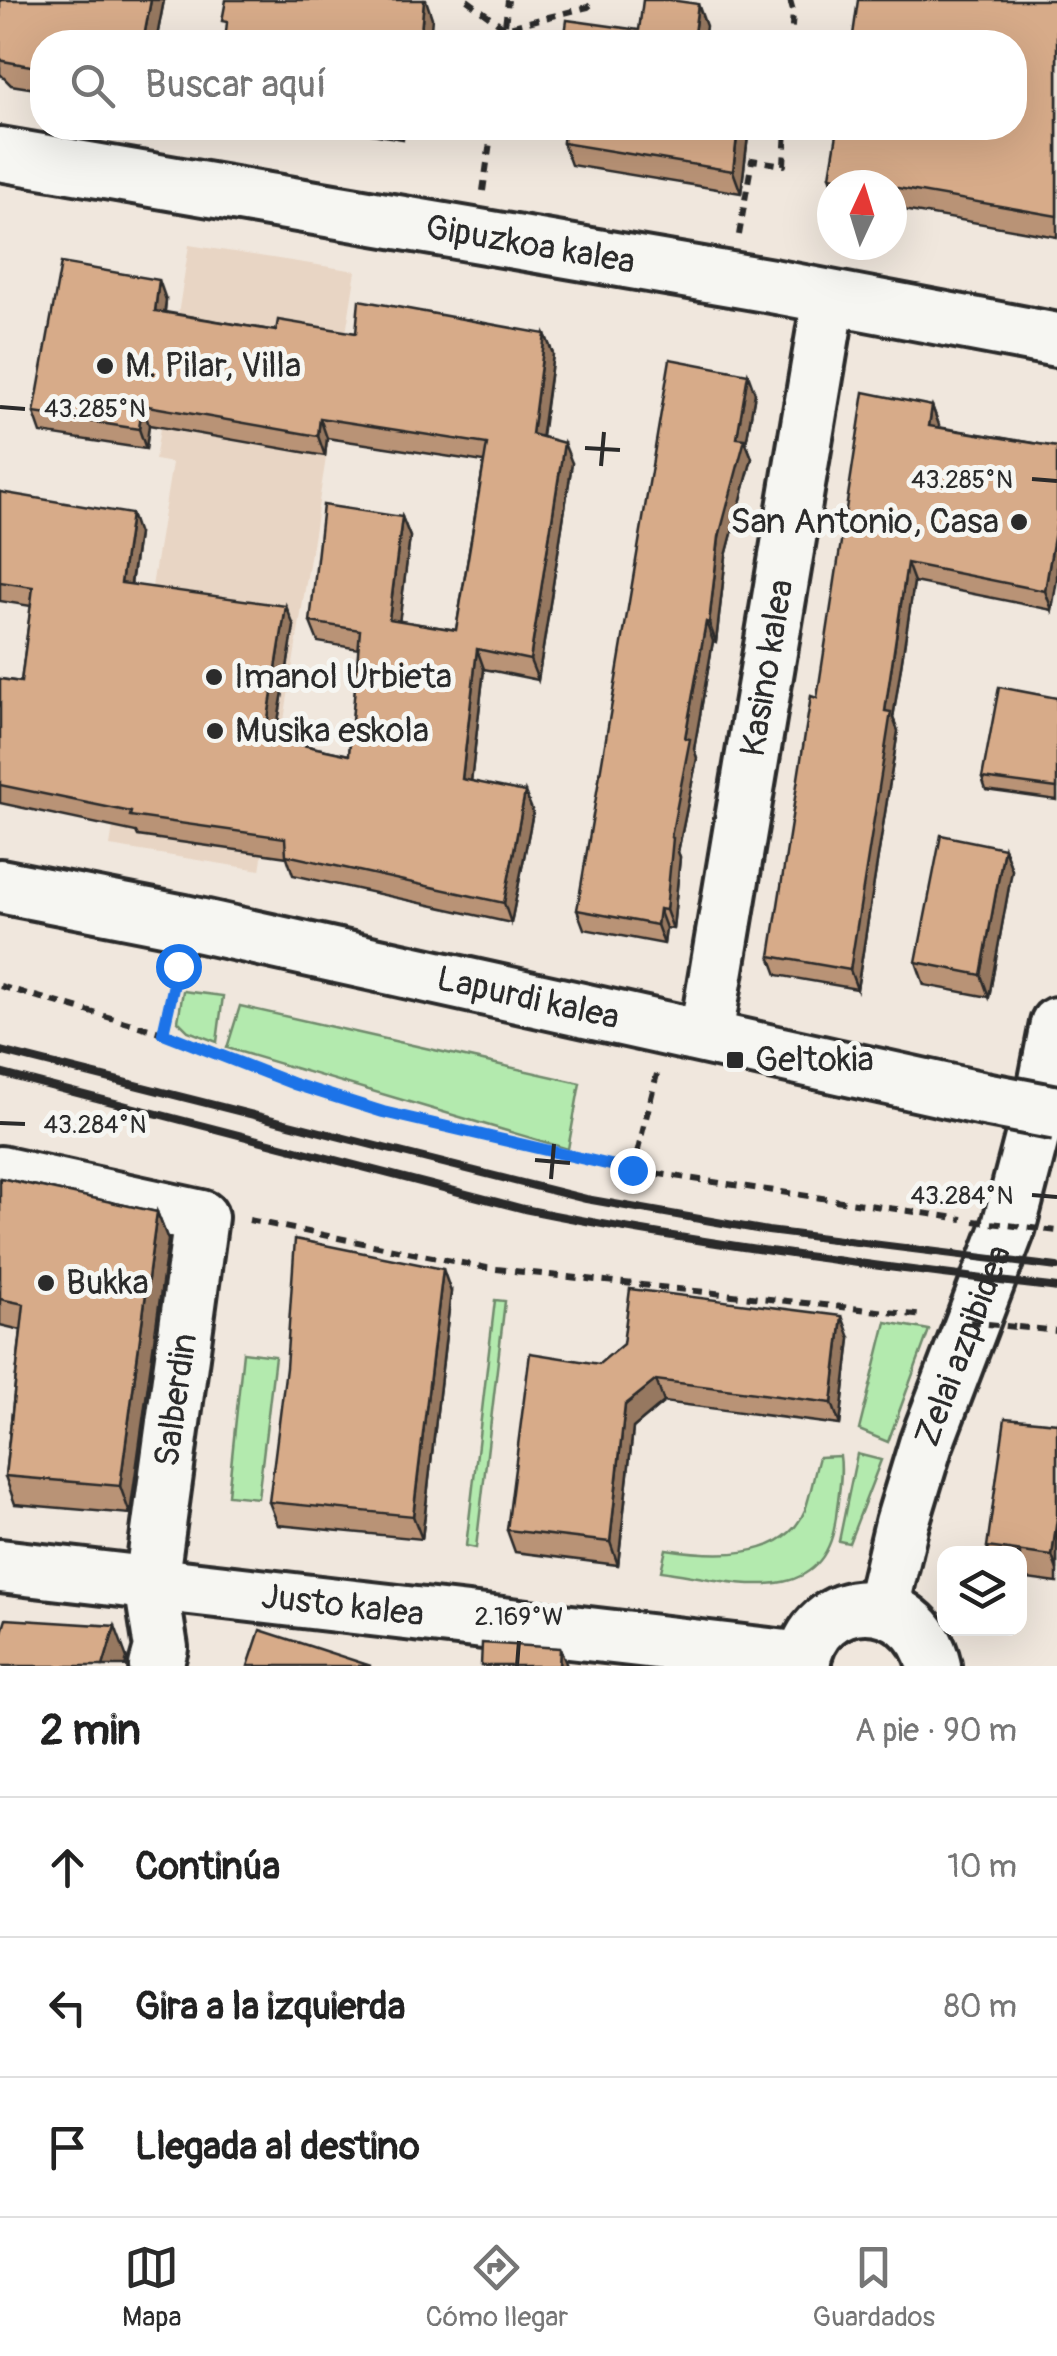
<!DOCTYPE html>
<html lang="es">
<meta charset="utf-8">
<style>
:root{--surface:#fff;--page:#f2f2f2;--text:#222;--muted:#767676;--line:#e0e0e0;--accent:#2b2b2b}
body{margin:0;font-family:Pangolin,sans-serif;background:var(--page);color:var(--text)}
.controls{position:absolute;right:30px;bottom:30px;display:grid;overflow:hidden;border-radius:20px;box-shadow:0 10px 40px #0002}
.controls button{width:90px;height:90px;display:grid;place-items:center;padding:0;border:0;border-bottom:2px solid var(--line);background:var(--surface);color:var(--text);font:50px sans-serif}
.compass{position:absolute;left:817px;top:170px;width:90px;height:90px;border-radius:50%;background:var(--surface);box-shadow:0 10px 40px #0002;rotate:4deg}
.stop{position:absolute;width:30px;height:30px;margin:-22px;border:8px solid #1a73e8;border-radius:50%;background:#fff}
.stop.end{background:#1a73e8;border-color:#fff;box-shadow:0 2px 10px #0008}
.list{margin:0;padding:0;list-style:none}
h2{display:flex;justify-content:space-between;align-items:center;height:130px;margin:0;padding:0 40px;font-size:42px}
h2 small{font-size:32px;font-weight:400;color:var(--muted)}
.list li{display:grid;grid-template-columns:65px 1fr auto;gap:30px;align-items:center;box-sizing:border-box;height:140px;padding:0 40px;border-top:2px solid var(--line)}
.list b{display:block;font-size:38px;white-space:nowrap}
.list em{font-size:32px;font-style:normal;color:var(--muted)}
.icon{flex:none;width:55px;height:55px;fill:none;stroke:currentColor;stroke-width:2;stroke-linecap:round;stroke-linejoin:round}
.map{position:relative;flex:none;width:1057px;height:1666px;overflow:hidden}
.search{position:absolute;background:var(--surface);box-shadow:0 10px 40px #0002;left:30px;right:30px;top:30px;height:110px;display:flex;align-items:center;gap:25px;box-sizing:border-box;padding:0 35px;border-radius:40px;color:var(--muted);font-size:38px}
.sheet{height:550px;background:var(--surface)}
nav{display:flex;justify-content:space-around;align-items:center;box-sizing:border-box;height:140px;border-top:2px solid var(--line);background:var(--surface);font-size:28px;color:var(--muted)}
nav a{display:grid;justify-items:center;gap:5px}
nav .on{color:var(--accent)}
.map>svg:first-child{display:block}
.built{fill:#e8d5c4}
.green{fill:#b3eaae;stroke:#6f8a6c;stroke-width:2.5}
.lines{fill:none;stroke-linecap:round;stroke-linejoin:round}
.minor-casing{stroke:#2b2b2b;stroke-width:60}
.path{stroke:#2b2b2b;stroke-width:6;stroke-dasharray:10 8;stroke-linecap:butt}
.minor{stroke:#f6f6f2;stroke-width:52}
.rail{stroke:#2b2b2b;stroke-width:8}
.minor-bridge-casing{stroke:#2b2b2b;stroke-width:60;stroke-linecap:butt}
.path-bridge{stroke:#2b2b2b;stroke-width:6;stroke-dasharray:10 8;stroke-linecap:butt}
.minor-bridge{stroke:#f6f6f2;stroke-width:52}
.wall{fill:#b99376;stroke:#2b2b2b;stroke-width:2.5}
.shaded-wall{fill:#967860;stroke:#2b2b2b;stroke-width:2.5}
.building{fill:#d7ab89;stroke:#2b2b2b;stroke-width:2.5}
.route{stroke:#1a73e8;stroke-width:12}
.ticks{fill:none;stroke:#2b2b2b;stroke-width:4}
.poi-dot{fill:#2b2b2b;stroke:#f6f6f2;stroke-width:4}
.labels{text-anchor:middle;dominant-baseline:central;stroke-width:10;stroke-linejoin:round;paint-order:stroke}
.street-label{font-size:35px;fill:#2b2b2b;stroke:#f6f6f2}
.poi-label{font-size:35px;fill:#2b2b2b;stroke:#f6f6f2;text-anchor:start}
.ticks-label{font-size:25px;text-anchor:middle;fill:#2b2b2b;stroke:#f6f6f2;stroke-width:10;stroke-linejoin:round;paint-order:stroke}
</style>
<div class="map">
<svg width="1057" height="1666" viewBox="0 0 1057 1666">
<rect width="100%" height="100%" fill="#f0e7dd"/>
<filter id="ink" filterUnits="userSpaceOnUse"><feTurbulence type="fractalNoise" baseFrequency=".01" numOctaves="2"/><feDisplacementMap in="SourceGraphic" scale="20" xChannelSelector="R" yChannelSelector="G"/><feConvolveMatrix kernelMatrix="1 2 1 2 8 2 1 2 1" color-interpolation-filters="sRGB"/></filter>
<g filter="url(#ink)">
<polygon class="built" points="189,245 356,271 260,870 110,846 172,463 155,460"/>
<g class="green">
<polygon points="183,991 223,996 217,1042 188,1031 178,1021"/>
<polygon points="240,1006 580,1083 568,1149 227,1048"/>
<polygon points="495,1300 505,1301 476,1548 466,1546"/>
<polygon points="886,1322 929,1330 888,1442 859,1430"/>
<polygon points="243,1352 275,1356 258,1498 228,1495"/>
<polygon points="857,1454 881,1460 849,1543 839,1541"/>
<path d="M840,1456C843,1476 838,1497 836,1517C825,1614 728,1580 661,1571L666,1549C711,1556 784,1562 805,1510C811,1493 814,1474 819,1457Z"/>
</g>
<g class="lines">
<g class="minor-casing">
<g id="minor">
<path id="s1" d="M0,154L772,286L1057,340"/>
<path id="s2" d="M0,886L184,922L984,1099"/>
<path id="s3" d="M706,1035L829,299"/>
<polyline points="0,1173 201,1217 151,1584 161,1648 156,1666"/>
<path id="s4" d="M0,1566L804,1659"/>
<path id="s5" d="M882,1608L902,1523L926,1444L1009,1226L1044,1091L1057,1024"/>
<path d="M803,1666C812,1589 916,1586 934,1666"/>
</g>
</g>
<g class="path">
<polyline points="467,0 505,28 588,7 596,0"/>
<polyline points="790,0 793,11 791,42"/>
<polyline points="503,42 508,0"/>
<polyline points="483,191 492,128"/>
<polyline points="739,235 752,160 784,165 786,128"/>
<polyline points="0,986 163,1033 294,1085 383,1112 633,1170 963,1219"/>
<polyline points="163,1033 178,967"/>
<polyline points="633,1170 657,1074"/>
<polyline points="249,1220 487,1268 924,1316"/>
<polyline points="1018,1327 1057,1331"/>
</g>
<use href="#minor" class="minor"/>
<g class="rail">
<polyline points="0,1051 586,1199 768,1231 1057,1267"/>
<path d="M0,1073L524,1209C701,1245 878,1266 1057,1288"/>
</g>
<g class="minor-bridge-casing">
<polyline id="minor-bridge" points="984,1099 1057,1113"/>
</g>
<g class="path-bridge">
<polyline points="974,1221 1057,1231"/>
<polyline points="970,1322 1015,1327"/>
</g>
<use href="#minor-bridge" class="minor-bridge"/>
</g>
<g class="wall">
<polygon points="0,0 164,0 156,42 42,42 42,90 11,85 0,74"/>
<polygon points="1057,0 1057,237 892,208 892,185 833,185 830,176"/>
<polygon points="334,128 404,128 403,139"/>
<polygon points="564,128 749,128 741,193 571,165 563,143"/>
<polygon points="166,300 165,312 276,331 356,333 545,334 553,354 542,437 572,463 538,680 484,669 471,781 533,812 511,923 293,875 287,857 138,836 136,832 0,803 0,679 21,682 31,606 0,601 0,492 138,534 131,585 294,626 275,739 349,755 359,649 318,642 310,622 402,517 410,537 399,621 456,630 484,462 327,438 325,456 149,425 146,449 41,433 34,413"/>
<polygon points="755,393 746,443 752,458 726,556 716,642 713,641 694,749 697,758 678,852 680,857 673,929 666,928 664,944 584,929 577,910"/>
<polygon points="932,406 939,425 938,427 1057,447 1052,610 914,582 893,718 898,731 857,989 777,975 770,956"/>
<polygon points="1057,698 1057,800 986,790 982,778"/>
<polygon points="1004,848 1012,870 989,997 924,985 916,962"/>
<polygon points="0,1178 157,1212 168,1240 130,1514 15,1504 5,1476 21,1330 0,1325"/>
<polygon points="451,1292 422,1539 278,1525 269,1502"/>
<polygon points="850,1338 840,1425 664,1402 633,1428 618,1565 515,1552 507,1530 599,1364"/>
<polygon points="1057,1423 1057,1583 1020,1578 1020,1554 990,1554 987,1547"/>
</g>
<g class="shaded-wall">
<polygon points="151,0 164,0 156,42 143,42"/>
<polygon points="424,0 426,0 432,18 430,42 420,42"/>
<polygon points="698,4 706,26 704,42 693,41"/>
<polygon points="738,128 749,128 741,193 733,171"/>
<polygon points="159,280 166,300 162,331 155,311"/>
<polygon points="545,334 553,354 539,454 532,434"/>
<polygon points="748,374 755,393 746,443 752,458 726,556 716,642 709,623 719,537"/>
<polygon points="142,405 149,425 146,449 139,429"/>
<polygon points="932,406 939,425 936,445 929,426"/>
<polygon points="320,418 327,438 325,456 318,436"/>
<polygon points="564,443 572,463 538,680 530,660"/>
<polygon points="131,514 138,534 128,603 121,583"/>
<polygon points="402,517 410,537 397,639 389,619"/>
<polygon points="1057,519 1057,579 1052,610 1045,591"/>
<polygon points="907,563 914,582 893,718 898,731 857,989 850,970 885,711"/>
<polygon points="286,606 294,626 272,757 265,737"/>
<polygon points="706,622 713,641 694,749 697,758 678,852 680,857 673,929 666,910 671,837 685,738"/>
<polygon points="477,649 484,669 469,799 462,779"/>
<polygon points="525,792 533,812 511,923 504,903"/>
<polygon points="1004,848 1012,870 989,997 981,975"/>
<polygon points="659,909 666,928 664,944 657,925"/>
<polygon points="157,1212 168,1240 130,1514 120,1486"/>
<polygon points="443,1269 451,1292 422,1539 413,1516"/>
<polygon points="842,1316 850,1338 840,1425 832,1403"/>
<polygon points="656,1380 664,1402 633,1428 618,1565 610,1542 625,1405"/>
<polygon points="1057,1518 1057,1570 1052,1556"/>
<polygon points="115,1626 127,1658 125,1666 103,1666"/>
<polygon points="560,1648 567,1666 559,1666"/>
</g>
<g class="building">
<polygon points="0,0 151,0 143,42 42,42 42,68 3,61 0,58"/>
<polygon points="226,0 424,0 420,42 225,42 227,22 222,21"/>
<polygon points="643,0 670,0 698,4 693,41 707,42 564,42 567,20 639,30"/>
<polygon points="858,0 1057,0 1057,216 892,187 892,185 881,185 830,176 838,128 1014,128 1014,42 852,42"/>
<polygon points="564,128 738,128 733,171 563,143"/>
<polygon points="61,263 159,280 155,311 276,331 278,320 356,333 359,300 545,334 532,434 564,443 530,660 477,649 462,779 525,792 504,903 286,855 285,838 130,816 131,812 0,785 0,679 21,682 33,587 0,582 0,492 131,514 121,583 286,606 265,737 349,755 360,630 310,622 323,505 402,517 389,619 456,630 487,444 320,418 318,436 142,405 139,429 34,413"/>
<polygon points="670,359 748,374 737,438 745,439 719,537 709,623 706,622 685,738 690,739 671,837 673,838 666,910 659,909 657,925 577,910"/>
<polygon points="864,392 932,406 929,426 1057,447 1057,519 1045,591 907,563 885,711 891,712 850,970 770,956 811,696 817,698"/>
<polygon points="999,687 1057,698 1057,788 982,778"/>
<polygon points="941,835 1004,848 981,975 916,962"/>
<polygon points="0,1178 157,1212 120,1486 5,1476 24,1304 0,1299"/>
<polygon points="295,1239 443,1269 413,1516 269,1502 286,1368"/>
<polygon points="630,1289 842,1316 832,1403 656,1380 625,1405 610,1542 507,1530 530,1353 599,1364 623,1344"/>
<polygon points="1005,1418 1057,1423 1057,1518 1052,1556 987,1547"/>
<polygon points="6,1619 115,1626 103,1666 0,1666 0,1638"/>
<polygon points="260,1630 371,1666 248,1666"/>
<polygon points="482,1643 560,1648 559,1666 481,1666"/>
</g>
</g>
<g class="lines" filter="url(#ink)">
<polyline class="route" points="178,966 163,1033 294,1084 383,1112 632,1170"/>
</g>
<path class="ticks" d="M0,407L25,409M585,448L620,450M601,466L604,432M1032,479L1057,481M0,1123L25,1124M535,1160L570,1163M551,1179L554,1144M1032,1195L1057,1197M517,1666L519,1641"/>
<g class="poi-dot">
<circle cx="105" cy="366" r="10"/>
<circle cx="1019" cy="522" r="10"/>
<circle cx="214" cy="677" r="10"/>
<circle cx="215" cy="731" r="10"/>
<rect x="725" y="1050" width="20" height="20" rx="5"/>
<circle cx="46" cy="1283" r="10"/>
</g>
<g class="labels">
<g class="street-label">
<text stroke="none"><textPath href="#s1" startOffset="538">Gipuzkoa kalea</textPath></text>
<text stroke="none"><textPath href="#s3" startOffset="372">Kasino kalea</textPath></text>
<text stroke="none"><textPath href="#s2" startOffset="540">Lapurdi kalea</textPath></text>
<text stroke="none"><textPath href="#s5" startOffset="275">Zelai azpibidea</textPath></text>
<text transform="translate(176 1400) rotate(-82)">Salberdin</text>
<text stroke="none"><textPath href="#s4" startOffset="345">Justo kalea</textPath></text>
</g>
<g class="poi-label">
<text x="125" y="366">M. Pilar, Villa</text>
<text x="999" y="522" text-anchor="end">San Antonio, Casa</text>
<text x="234" y="677">Imanol Urbieta</text>
<text x="235" y="731">Musika eskola</text>
<text x="755" y="1060">Geltokia</text>
<text x="66" y="1283">Bukka</text>
</g>
</g>
<g class="ticks-label">
<text x="95" y="417">43.285°N</text>
<text x="962" y="488">43.285°N</text>
<text x="95" y="1133">43.284°N</text>
<text x="962" y="1204">43.284°N</text>
<text x="519" y="1625">2.169°W</text>
</g>
</svg>
<div class="controls">
<button><svg class="icon" aria-label="layers" viewBox="0 0 24 24"><path d="M12 4l9 5-9 5-9-5zM3 14l9 5 9-5"/></svg></button>
</div>
<svg class="compass" viewBox="-18 -18 36 36"><path d="M0-13l5 13h-10z" fill="#e53935"/><path d="M0 13l5-13h-10z" fill="#767676"/></svg>
<div class="stop" style="left:178px;top:966px"></div>
<div class="stop end" style="left:632px;top:1170px"></div>
<div class="search"><svg class="icon" aria-label="search" viewBox="0 0 24 24"><circle cx="10" cy="10" r="6"/><path d="M15 15l6 6"/></svg>Buscar aquí</div>
</div>
<section class="sheet">
<h2>2 min<small>A pie · 90 m</small></h2>
<ul class="list">
<li><svg class="icon" aria-label="ahead" viewBox="0 0 24 24"><path d="M12 20V5M6 11l6-6 6 6"/></svg><div><b>Continúa</b></div><em>10 m</em></li>
<li><svg class="icon" aria-label="left" viewBox="0 0 24 24"><path d="M17 20v-9H6M10 6l-5 5 5 5"/></svg><div><b>Gira a la izquierda</b></div><em>80 m</em></li>
<li><svg class="icon" aria-label="arrive" viewBox="0 0 24 24"><path d="M6 21V4h12l-3 4 3 4H6"/></svg><div><b>Llegada al destino</b></div></li>
</ul>
</section>
<nav>
<a class="on"><svg class="icon" aria-label="map" viewBox="0 0 24 24"><path d="M3 6l6-2 6 2 6-2v14l-6 2-6-2-6 2zM9 4v14M15 6v14"/></svg>Mapa</a>
<a><svg class="icon" aria-label="directions" viewBox="0 0 24 24"><path d="M12 3l9 9-9 9-9-9zM9 14v-3h6M13 9l2 2-2 2"/></svg>Cómo llegar</a>
<a><svg class="icon" aria-label="saved" viewBox="0 0 24 24"><path d="M7 4h10v16l-5-4-5 4z"/></svg>Guardados</a>
</nav>
